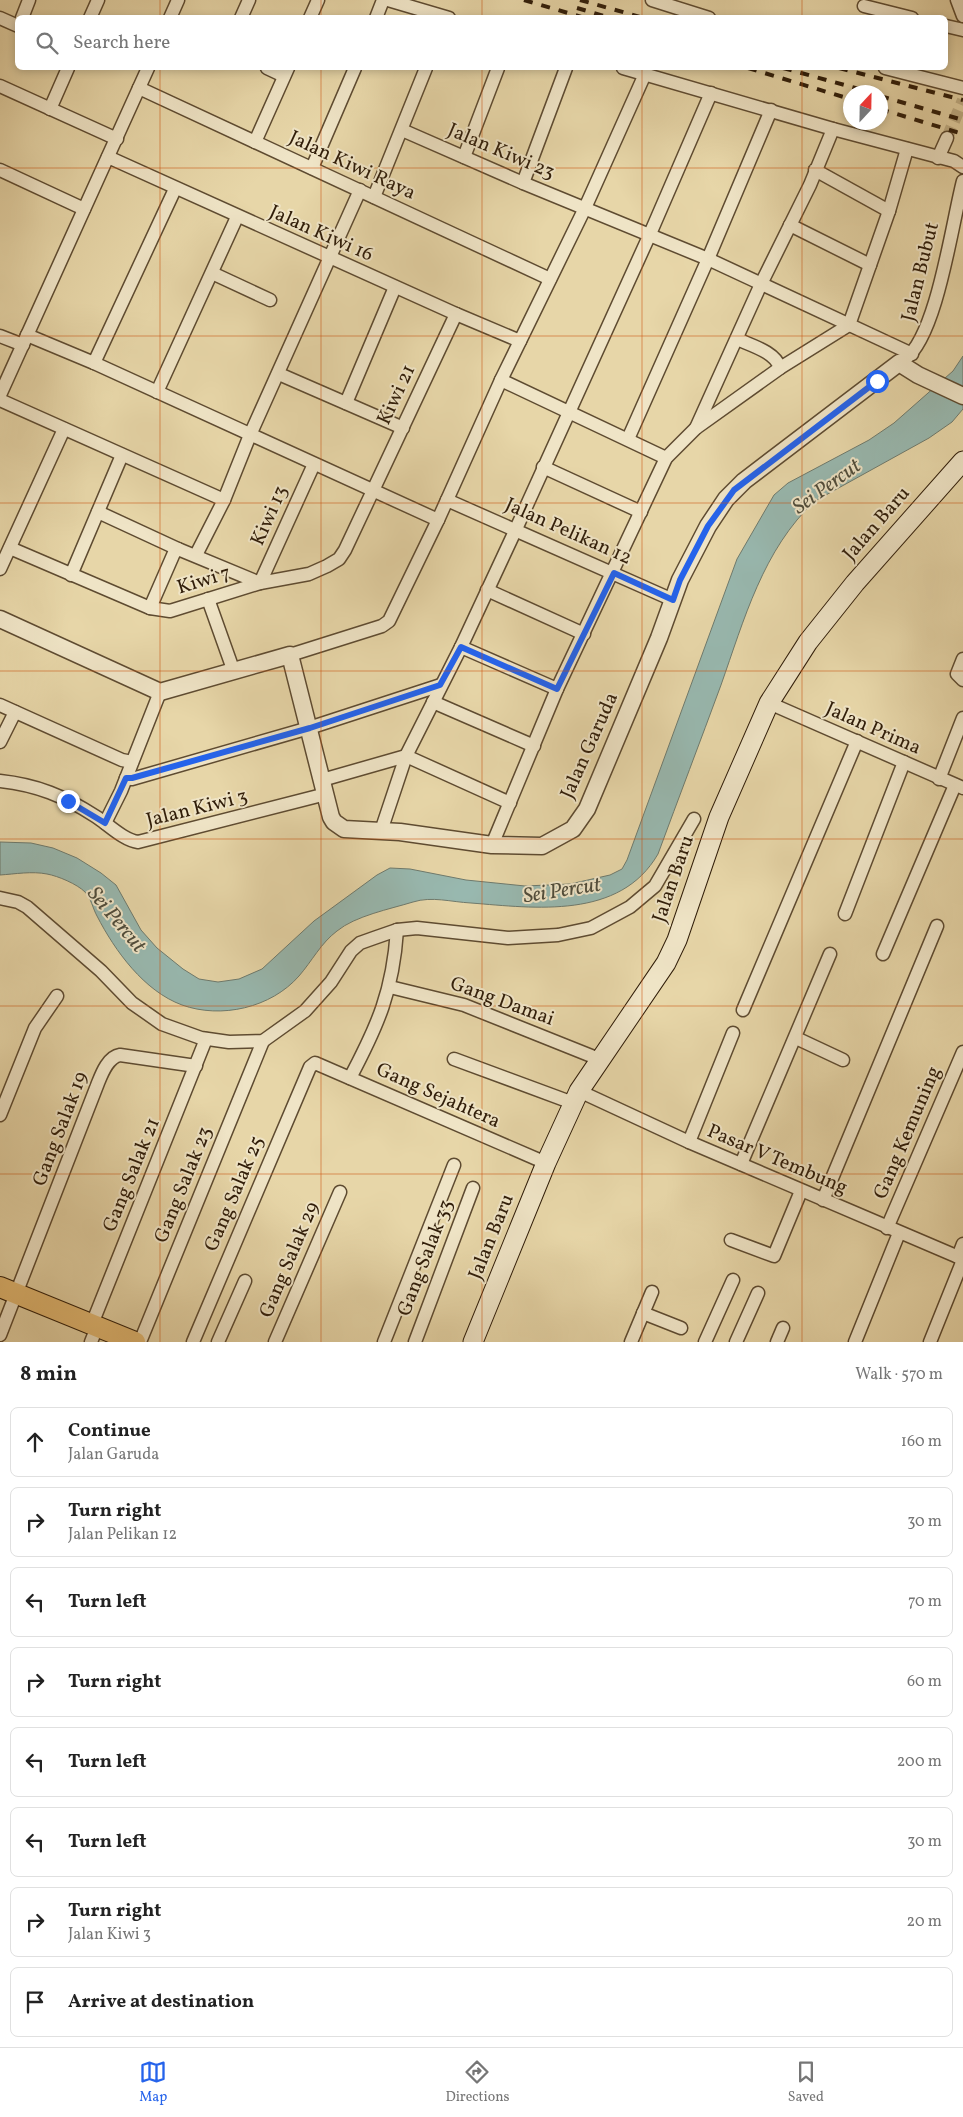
<!DOCTYPE html>
<meta charset="utf-8">
<style>
:root{--surface:#fff;--page:#f2f2f2;--text:#222;--muted:#767676;--line:#e0e0e0;--accent:#2563eb}
body{margin:0;font-family:Vollkorn,serif;background:var(--page);color:var(--text)}
.compass{position:absolute;left:843px;top:85px;width:45px;height:45px;border-radius:50%;background:var(--surface);box-shadow:0 2px 8px #0003;rotate:22deg}
.stop{position:absolute;width:15px;height:15px;margin:-11px;border:4px solid #2563eb;border-radius:50%;background:#fff}
.stop.end{background:#2563eb;border-color:#fff;box-shadow:0 1px 5px #0008}
.list{margin:0;padding:0;list-style:none}
h2{display:flex;justify-content:space-between;align-items:center;height:65px;margin:0;padding:0 20px;font-size:21px}
h2 small{font-size:16px;font-weight:400;color:var(--muted)}
.list li{display:grid;grid-template-columns:32px 1fr auto;gap:15px;align-items:center;box-sizing:border-box;height:70px;margin:0 10px 10px;padding:0 10px;border:1px solid var(--line);border-radius:8px}
.list b{display:block;font-size:19px;white-space:nowrap}
.list p{margin:0;font-size:16px;white-space:nowrap;color:var(--muted)}
.list em{font-size:16px;font-style:normal;color:var(--muted)}
.icon{flex:none;width:28px;height:28px;fill:none;stroke:currentColor;stroke-width:2;stroke-linecap:round;stroke-linejoin:round}
.map{position:relative;flex:none;width:963px;height:1342px;overflow:hidden}
.search{position:absolute;background:var(--surface);box-shadow:0 2px 8px #0003;left:15px;right:15px;top:15px;height:55px;display:flex;align-items:center;gap:12px;box-sizing:border-box;padding:0 18px;border-radius:8px;color:var(--muted);font-size:19px}
.sheet{height:705px;background:var(--surface)}
nav{display:flex;justify-content:space-around;align-items:center;box-sizing:border-box;height:70px;border-top:1px solid var(--line);background:var(--surface);font-size:14px;color:var(--muted)}
nav a{display:grid;justify-items:center;gap:2px}
nav .on{color:var(--accent)}
.map>svg:first-child{display:block}
.water{fill:#98b8af;stroke:#6e7a6d}
.lines{fill:none;stroke-linecap:round;stroke-linejoin:round}
.minor-tunnel{stroke:#c2b188;stroke-width:12;stroke-dasharray:12 6;stroke-linecap:butt}
.minor-casing{stroke:#5e4b31;stroke-width:15}
.tertiary-casing{stroke:#5e4b31;stroke-width:19}
.secondary-casing{stroke:#301d09;stroke-width:21}
.primary-casing{stroke:#301d09;stroke-width:22}
.minor{stroke:#efe4c6;stroke-width:12}
.tertiary{stroke:#efe4c6;stroke-width:16}
.secondary{stroke:#efe4c6;stroke-width:19}
.primary{stroke:#e4bb74;stroke-width:20}
.rail{stroke:#301d09;stroke-width:4;stroke-dasharray:9 9;stroke-linecap:butt}
.route{stroke:#2563eb;stroke-width:6}
.grid{fill:none;stroke:#cc500c;stroke-width:1;stroke-opacity:0.55}
.labels{text-anchor:middle;dominant-baseline:central;stroke-width:4;stroke-linejoin:round;paint-order:stroke}
.street-label{font-size:20px;fill:#301d09;stroke:#efe4c6}
.water-label{font-size:21px;font-style:italic;fill:#4f4c3b;stroke:#efe4c6}
</style>
<div class="map">
<svg width="963" height="1342" viewBox="0 0 963 1342">
<rect width="100%" height="100%" fill="#e7d6a8"/>
<filter id="stains"><feTurbulence type="fractalNoise" baseFrequency=".004" numOctaves="4"/><feColorMatrix values="0 0 0 0 .2 0 0 0 0 .09 0 0 0 0 .02 0 0 0 .5 -.17"/></filter>
<radialGradient id="worn" r=".72"><stop offset=".6" stop-color="#630" stop-opacity="0"/><stop offset="1" stop-color="#630" stop-opacity=".3"/></radialGradient>
<path class="water" d="M963,356V409L952,422L929,438L815,501C763,549 744,620 721,685C700,742 679,797 658,854C620,920 535,908 471,903C451,902 432,896 413,902C390,909 355,916 337,931C321,943 312,961 299,976C271,1008 221,1019 182,1005C144,991 115,951 97,916C93,909 91,898 85,892C77,884 58,876 47,874C32,871 15,874 0,875V842L31,843L53,848L77,858L101,873L116,885L141,930L157,948L183,969L199,979L218,982L239,979L262,969L314,921L377,875L390,868L410,869L466,880L525,886L570,884L610,875L622,869L627,860L737,559L774,495L788,483L869,440L894,423L953,371Z"/>
<g class="lines">
<polyline class="minor-tunnel" points="947,138 963,100"/>
<g class="minor-casing">
<g id="minor">
<polyline points="388,0 449,18"/>
<polyline points="652,0 709,18"/>
<polyline points="957,0 963,16"/>
<polyline points="864,6 912,18"/>
<polyline points="0,18 18,26"/>
<polyline points="22,18 29,0"/>
<polyline points="90,18 98,0"/>
<polyline points="170,18 178,0"/>
<polyline points="241,18 249,0"/>
<polyline points="310,18 318,0"/>
<polyline points="376,18 383,0"/>
<polyline points="946,26 963,30"/>
<polyline points="267,68 284,76"/>
<polyline points="623,68 833,129 954,161 963,167"/>
<polyline points="885,68 963,88"/>
<polyline points="0,86 117,139"/>
<polyline points="139,88 550,279"/>
<polyline points="50,109 68,68"/>
<polyline points="402,130 523,183 708,259 912,354"/>
<polyline points="255,142 288,68"/>
<polyline points="108,157 456,314 520,341"/>
<polyline points="464,157 498,68"/>
<polyline points="938,158 947,138"/>
<polyline points="312,168 355,68"/>
<polyline points="0,170 84,209"/>
<polyline points="815,170 889,211"/>
<polyline points="523,183 566,68"/>
<polyline points="374,197 426,68"/>
<polyline points="790,225 870,265"/>
<polyline points="212,273 270,300"/>
<polyline points="27,335 94,363 438,520"/>
<polyline points="0,336 23,345"/>
<path d="M737,339C750,345 776,352 780,368"/>
<path d="M905,359C937,336 952,223 963,181"/>
<polyline points="94,363 175,189"/>
<polyline points="279,374 403,428"/>
<polyline points="501,380 666,458"/>
<polyline points="157,392 237,217"/>
<polyline points="0,395 148,68"/>
<polyline points="0,400 224,500"/>
<polyline points="346,403 395,287"/>
<polyline points="696,428 761,284 810,185 833,129"/>
<polyline points="628,439 708,259 771,110"/>
<polyline points="543,467 641,512"/>
<polyline points="447,500 673,600"/>
<polyline points="98,512 178,549"/>
<polyline points="10,548 150,608 170,611 260,583 309,574 327,566 339,559 345,550 456,314"/>
<polyline points="196,555 224,500 250,435 360,190"/>
<polyline points="0,569 64,429"/>
<polyline points="71,575 122,455"/>
<polyline points="487,590 584,634"/>
<polyline points="208,599 234,672"/>
<polyline points="150,608 174,553 178,549 260,583 314,464"/>
<polyline points="461,647 557,689"/>
<polyline points="290,655 382,626 389,621 438,520 501,380 585,208 645,74"/>
<polyline points="963,659 957,674 963,680"/>
<polyline points="433,702 534,746"/>
<polyline points="769,703 963,788"/>
<polyline points="0,705 122,760 132,762"/>
<polyline points="0,742 15,712"/>
<polyline points="126,778 132,779 309,728 441,685"/>
<polyline points="939,779 963,718"/>
<polyline points="322,780 406,756 510,803"/>
<path d="M0,781C37,785 64,796 95,816C108,824 123,840 138,842L326,794"/>
<polyline points="105,823 121,791 160,692"/>
<polyline points="381,831 406,756 461,647 516,529 650,234 711,93"/>
<polyline points="492,845 557,689 666,458 696,428 780,368 849,325 889,211 907,149"/>
<polyline points="0,898 18,902 27,907 101,971 132,1003 162,1024 201,1038 229,1042 263,1041 305,1011 331,982 351,951 360,943 374,938 397,930 417,928 508,938 558,935 591,928 630,907 655,886 694,819"/>
<polyline points="845,914 904,762"/>
<polyline points="883,954 955,785"/>
<polyline points="390,987 464,1005 599,1059"/>
<polyline points="743,1010 857,741"/>
<polyline points="796,1038 843,1060"/>
<polyline points="454,1059 573,1103"/>
<path d="M350,1078C378,1025 393,991 397,930"/>
<polyline points="579,1091 689,1142 963,1259"/>
<polyline points="0,1115 35,1028 57,996"/>
<polyline points="689,1142 733,1033"/>
<polyline points="741,1164 830,954"/>
<polyline points="823,1200 937,926"/>
<polyline points="887,1228 963,1052"/>
<polyline points="731,1240 774,1256 801,1191"/>
<polyline points="958,1257 963,1244"/>
<polyline points="643,1313 681,1328"/>
<polyline points="92,1324 206,1039"/>
<path d="M0,1335L98,1083C102,1073 108,1057 120,1055L196,1066"/>
<polyline points="91,1342 97,1327"/>
<polyline points="140,1342 263,1041"/>
<polyline points="193,1342 310,1067 315,1063 546,1163"/>
<polyline points="218,1342 245,1281"/>
<polyline points="275,1342 340,1192"/>
<polyline points="384,1342 454,1165"/>
<polyline points="415,1342 473,1188"/>
<polyline points="631,1342 652,1292"/>
<polyline points="705,1342 733,1280"/>
<polyline points="736,1342 758,1293"/>
<polyline points="777,1342 783,1328"/>
<polyline points="855,1342 899,1233"/>
<polyline points="930,1342 963,1260"/>
</g>
</g>
<g class="tertiary-casing">
<polyline id="tertiary" points="0,619 160,692 290,655 331,817 334,822 344,829 400,832 492,845 542,846 573,829 587,809 659,638 680,580 708,526 726,499 744,481 899,363 918,375 963,396"/>
</g>
<g class="secondary-casing">
<polyline id="secondary" points="473,1342 546,1163 579,1091 666,963 677,940 719,817 769,703 808,642 855,583 963,461"/>
</g>
<g class="primary-casing">
<polyline id="primary" points="0,1287 135,1342"/>
</g>
<use href="#minor" class="minor"/>
<use href="#tertiary" class="tertiary"/>
<use href="#secondary" class="secondary"/>
<use href="#primary" class="primary"/>
<g class="rail">
<polyline points="524,0 585,18"/>
<polyline points="580,0 644,18"/>
<polyline points="577,8 611,18"/>
<polyline points="748,68 850,99"/>
<polyline points="783,68 870,92"/>
<polyline points="839,68 963,100"/>
<polyline points="880,96 963,120"/>
<polyline points="880,109 963,134"/>
</g>
</g>
<g class="lines">
<polyline class="route" points="68,801 105,823 126,778 132,778 310,728 440,685 461,647 557,689 614,573 673,600 680,580 708,526 734,490 877,381"/>
</g>
<path class="grid" d="M160,0V18M321,0V18M482,0V18M642,0V18M802,0V18M160,68V1342M321,68V1342M482,68V1342M642,68V1342M802,68V1342M0,168H963M0,336H963M0,503H963M0,671H963M0,839H963M0,1006H963M0,1174H963"/>
<g class="labels">
<g class="street-label">
<text transform="translate(501 152) rotate(23)">Jalan Kiwi 23</text>
<text transform="translate(352 166) rotate(25)">Jalan Kiwi Raya</text>
<text transform="translate(321 234) rotate(24)">Jalan Kiwi 16</text>
<text transform="translate(921 272) rotate(-76)">Jalan Bubut</text>
<text transform="translate(397 395) rotate(-65)">Kiwi 21</text>
<text transform="translate(270 516) rotate(-66)">Kiwi 13</text>
<text transform="translate(877 524) rotate(-49)">Jalan Baru</text>
<text transform="translate(568 532) rotate(24)">Jalan Pelikan 12</text>
<text transform="translate(204 581) rotate(-17)">Kiwi 7</text>
<text transform="translate(873 729) rotate(24)">Jalan Prima</text>
<text transform="translate(590 746) rotate(-66)">Jalan Garuda</text>
<text transform="translate(197 809) rotate(-14)">Jalan Kiwi 3</text>
<text transform="translate(674 879) rotate(-71)">Jalan Baru</text>
<text transform="translate(502 1002) rotate(20)">Gang Damai</text>
<text transform="translate(438 1096) rotate(24)">Gang Sejahtera</text>
<text transform="translate(61 1129) rotate(-69)">Gang Salak 19</text>
<text transform="translate(908 1133) rotate(-67)">Gang Kemuning</text>
<text transform="translate(777 1160) rotate(23)">Pasar V Tembung</text>
<text transform="translate(132 1175) rotate(-68)">Gang Salak 21</text>
<text transform="translate(184 1185) rotate(-68)">Gang Salak 23</text>
<text transform="translate(235 1194) rotate(-67)">Gang Salak 25</text>
<text transform="translate(492 1237) rotate(-68)">Jalan Baru</text>
<text transform="translate(426 1258) rotate(-69)">Gang Salak 33</text>
<text transform="translate(290 1260) rotate(-67)">Gang Salak 29</text>
</g>
<g class="water-label">
<text transform="translate(827 487) rotate(-36)">Sei Percut</text>
<text transform="translate(562 891) rotate(-9)">Sei Percut</text>
<text transform="translate(116 920) rotate(50)">Sei Percut</text>
</g>
</g>
<rect width="100%" height="100%" filter="url(#stains)"/>
<rect width="100%" height="100%" fill="url(#worn)"/>
</svg>
<svg class="compass" viewBox="-18 -18 36 36"><path d="M0-13l5 13h-10z" fill="#e53935"/><path d="M0 13l5-13h-10z" fill="#767676"/></svg>
<div class="stop" style="left:877px;top:381px"></div>
<div class="stop end" style="left:68px;top:801px"></div>
<div class="search"><svg class="icon" aria-label="search" viewBox="0 0 24 24"><circle cx="10" cy="10" r="6"/><path d="M15 15l6 6"/></svg>Search here</div>
</div>
<section class="sheet">
<h2>8 min<small>Walk · 570 m</small></h2>
<ul class="list">
<li><svg class="icon" aria-label="ahead" viewBox="0 0 24 24"><path d="M12 20V5M6 11l6-6 6 6"/></svg><div><b>Continue</b><p>Jalan Garuda</p></div><em>160 m</em></li>
<li><svg class="icon" aria-label="right" viewBox="0 0 24 24"><path d="M7 20v-9h11M14 6l5 5-5 5"/></svg><div><b>Turn right</b><p>Jalan Pelikan 12</p></div><em>30 m</em></li>
<li><svg class="icon" aria-label="left" viewBox="0 0 24 24"><path d="M17 20v-9H6M10 6l-5 5 5 5"/></svg><div><b>Turn left</b></div><em>70 m</em></li>
<li><svg class="icon" aria-label="right" viewBox="0 0 24 24"><path d="M7 20v-9h11M14 6l5 5-5 5"/></svg><div><b>Turn right</b></div><em>60 m</em></li>
<li><svg class="icon" aria-label="left" viewBox="0 0 24 24"><path d="M17 20v-9H6M10 6l-5 5 5 5"/></svg><div><b>Turn left</b></div><em>200 m</em></li>
<li><svg class="icon" aria-label="left" viewBox="0 0 24 24"><path d="M17 20v-9H6M10 6l-5 5 5 5"/></svg><div><b>Turn left</b></div><em>30 m</em></li>
<li><svg class="icon" aria-label="right" viewBox="0 0 24 24"><path d="M7 20v-9h11M14 6l5 5-5 5"/></svg><div><b>Turn right</b><p>Jalan Kiwi 3</p></div><em>20 m</em></li>
<li><svg class="icon" aria-label="arrive" viewBox="0 0 24 24"><path d="M6 21V4h12l-3 4 3 4H6"/></svg><div><b>Arrive at destination</b></div></li>
</ul>
</section>
<nav>
<a class="on"><svg class="icon" aria-label="map" viewBox="0 0 24 24"><path d="M3 6l6-2 6 2 6-2v14l-6 2-6-2-6 2zM9 4v14M15 6v14"/></svg>Map</a>
<a><svg class="icon" aria-label="directions" viewBox="0 0 24 24"><path d="M12 3l9 9-9 9-9-9zM9 14v-3h6M13 9l2 2-2 2"/></svg>Directions</a>
<a><svg class="icon" aria-label="saved" viewBox="0 0 24 24"><path d="M7 4h10v16l-5-4-5 4z"/></svg>Saved</a>
</nav>
